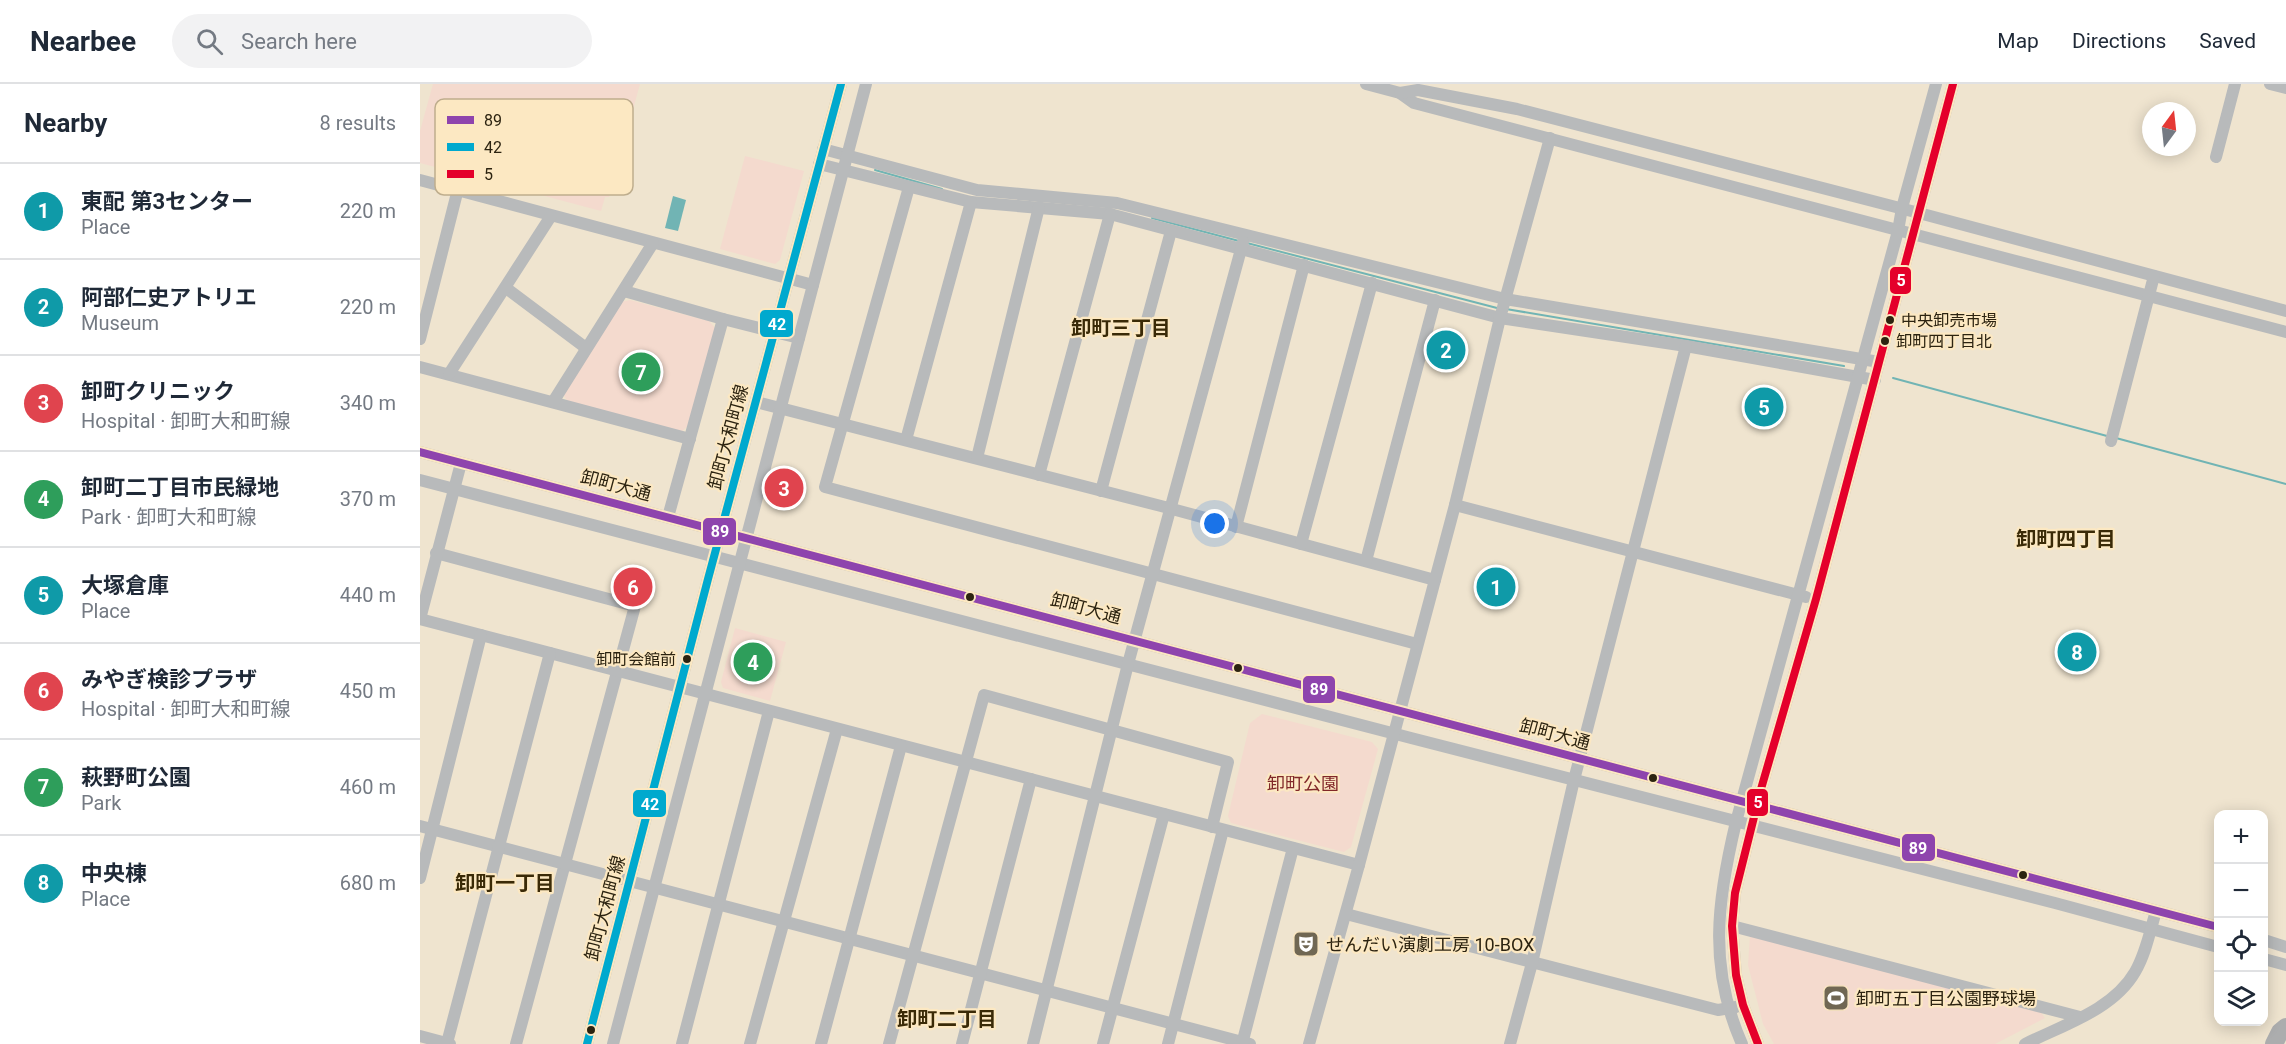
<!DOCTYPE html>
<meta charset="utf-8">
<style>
:root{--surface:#fff;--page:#f2f2f3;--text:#1f2937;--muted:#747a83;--line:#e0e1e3;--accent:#0b8043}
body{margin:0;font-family:Roboto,"Noto Sans JP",sans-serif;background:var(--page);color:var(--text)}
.controls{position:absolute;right:18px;bottom:18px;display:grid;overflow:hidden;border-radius:12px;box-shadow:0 3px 15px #0003}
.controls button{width:54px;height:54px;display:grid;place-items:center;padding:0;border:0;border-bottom:2px solid var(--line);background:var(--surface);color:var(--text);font:30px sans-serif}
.compass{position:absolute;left:1722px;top:18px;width:54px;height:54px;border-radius:50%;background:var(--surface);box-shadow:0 3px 15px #0003;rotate:15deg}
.you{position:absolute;left:795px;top:440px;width:21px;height:21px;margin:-15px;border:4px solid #fff;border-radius:50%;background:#1a73e8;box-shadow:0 0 0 9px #1a73e833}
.badge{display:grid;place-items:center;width:39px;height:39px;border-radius:50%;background:var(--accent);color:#fff;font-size:20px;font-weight:700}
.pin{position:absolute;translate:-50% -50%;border:3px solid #fff;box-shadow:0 2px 6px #0006}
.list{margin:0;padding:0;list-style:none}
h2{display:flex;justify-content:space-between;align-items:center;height:78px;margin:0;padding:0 24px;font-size:26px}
h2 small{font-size:20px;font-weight:400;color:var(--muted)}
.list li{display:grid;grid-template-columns:39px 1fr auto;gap:18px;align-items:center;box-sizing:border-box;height:96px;padding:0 24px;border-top:2px solid var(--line)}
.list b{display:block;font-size:22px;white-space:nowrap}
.list p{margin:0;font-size:20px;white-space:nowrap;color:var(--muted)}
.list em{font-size:20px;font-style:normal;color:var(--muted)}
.icon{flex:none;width:33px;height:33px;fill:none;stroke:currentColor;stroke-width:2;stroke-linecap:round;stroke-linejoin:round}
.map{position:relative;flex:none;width:1866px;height:960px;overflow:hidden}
header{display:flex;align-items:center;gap:36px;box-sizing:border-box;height:84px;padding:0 30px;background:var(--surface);border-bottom:2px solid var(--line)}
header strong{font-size:28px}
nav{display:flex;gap:33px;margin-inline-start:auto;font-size:21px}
.search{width:420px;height:54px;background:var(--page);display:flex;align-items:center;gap:15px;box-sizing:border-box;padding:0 21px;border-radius:33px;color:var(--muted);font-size:22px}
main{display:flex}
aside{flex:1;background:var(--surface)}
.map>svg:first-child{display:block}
.green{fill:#f4dace}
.water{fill:#71b4b4}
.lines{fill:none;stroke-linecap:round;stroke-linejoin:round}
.stream{stroke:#71b4b4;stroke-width:2}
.minor{stroke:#b8babb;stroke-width:12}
.highway{stroke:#acadae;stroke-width:18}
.bus-1-casing{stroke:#fce8c2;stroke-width:12}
.bus-2-casing{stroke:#fce8c2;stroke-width:12}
.bus-3-casing{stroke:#fce8c2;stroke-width:12}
.bus-1{stroke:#8e44ad;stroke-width:8}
.bus-2{stroke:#00a9ce;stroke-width:8}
.bus-3{stroke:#e4002b;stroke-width:8}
.bus-dot{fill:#2c2310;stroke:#fce8c2;stroke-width:2}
.labels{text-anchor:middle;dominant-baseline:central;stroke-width:4.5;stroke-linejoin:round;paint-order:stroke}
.bus-label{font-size:16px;fill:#2c2310;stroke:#fce8c2;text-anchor:start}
.street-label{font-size:18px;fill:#2c2310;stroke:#fce8c2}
.park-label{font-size:18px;fill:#812829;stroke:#fce8c2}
.poi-label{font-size:18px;fill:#2c2310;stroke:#fce8c2;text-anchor:start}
.neighbourhood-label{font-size:20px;font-weight:bold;fill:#3a2a07;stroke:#fce8c2}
.key{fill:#fce8c2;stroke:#bead8d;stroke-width:1.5}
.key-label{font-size:16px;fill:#2c2310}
.line-badge{stroke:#fce8c2;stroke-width:2}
.badge-label{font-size:16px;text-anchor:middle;font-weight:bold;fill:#fff}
</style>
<header>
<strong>Nearbee</strong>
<div class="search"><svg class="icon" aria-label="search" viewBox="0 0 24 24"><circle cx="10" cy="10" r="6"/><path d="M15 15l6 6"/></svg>Search here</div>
<nav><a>Map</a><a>Directions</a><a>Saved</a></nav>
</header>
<main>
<aside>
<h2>Nearby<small>8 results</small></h2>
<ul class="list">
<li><span class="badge" style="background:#0f9aa8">1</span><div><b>東配 第3センター</b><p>Place</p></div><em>220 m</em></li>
<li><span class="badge" style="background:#0f9aa8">2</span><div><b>阿部仁史アトリエ</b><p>Museum</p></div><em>220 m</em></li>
<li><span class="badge" style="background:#e0444e">3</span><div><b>卸町クリニック</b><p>Hospital · 卸町大和町線</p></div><em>340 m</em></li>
<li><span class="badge" style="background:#2e9e5b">4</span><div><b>卸町二丁目市民緑地</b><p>Park · 卸町大和町線</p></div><em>370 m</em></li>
<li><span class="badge" style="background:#0f9aa8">5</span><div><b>大塚倉庫</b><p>Place</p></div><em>440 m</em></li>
<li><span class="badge" style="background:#e0444e">6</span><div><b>みやぎ検診プラザ</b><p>Hospital · 卸町大和町線</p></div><em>450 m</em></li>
<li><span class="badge" style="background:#2e9e5b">7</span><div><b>萩野町公園</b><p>Park</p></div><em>460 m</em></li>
<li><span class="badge" style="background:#0f9aa8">8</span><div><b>中央棟</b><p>Place</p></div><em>680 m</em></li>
</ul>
</aside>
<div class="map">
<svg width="1866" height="960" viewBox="0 0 1866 960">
<rect width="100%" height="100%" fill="#efe4cf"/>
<g class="green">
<polygon points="13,0 220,0 189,113 185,113 181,127 0,79 0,47"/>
<polygon points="325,72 384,87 360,176 355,180 300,165"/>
<polygon points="210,216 289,237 295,244 270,340 261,348 148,318 143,310 201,218"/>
<polygon points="315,544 366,558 350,617 303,604 301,598"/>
<polygon points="842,630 952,658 958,665 931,763 924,768 811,739 808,732 830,639"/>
<polygon points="1330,852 1619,926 1625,934 1575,960 1354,960 1343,940 1328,881"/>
</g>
<polygon class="water" points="253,112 266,116 258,147 245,144"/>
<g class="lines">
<g class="stream">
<polyline points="455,86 522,105"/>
<polyline points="732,134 819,157"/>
<polyline points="827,159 1077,224"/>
<polyline points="1086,225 1424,282"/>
<polyline points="1473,294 1687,352"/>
<polyline points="1696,354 1866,400"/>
</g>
<g class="minor">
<polyline points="946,0 980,9 994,19 1866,248"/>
<polyline points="1850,0 1866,4"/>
<polyline points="980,9 998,6 1097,25 1499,129 1866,227"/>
<polyline points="403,65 557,106 697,119 1085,215 1459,278"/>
<polyline points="1796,73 1815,0"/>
<polyline points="399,80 551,118 690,130 1080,234 1266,262 1455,296"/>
<polyline points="0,96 393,201"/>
<polyline points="489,103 405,403 997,560"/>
<polyline points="86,204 166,264"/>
<polyline points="204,207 303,235 379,254"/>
<polyline points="0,255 38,105"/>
<polyline points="0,283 270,355"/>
<polyline points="29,290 131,132"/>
<polyline points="133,318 233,159"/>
<polyline points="336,318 741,422 1015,496"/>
<polyline points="486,356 551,118"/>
<polyline points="1691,357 1734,192"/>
<polyline points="0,368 1798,843"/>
<polyline points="557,374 619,123"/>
<polyline points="619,391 690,130"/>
<polyline points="0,396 991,654 1635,819 1798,863"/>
<polyline points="681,407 751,147"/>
<polyline points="1035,421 1386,513"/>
<polyline points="248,433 303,235"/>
<polyline points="816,443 884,181"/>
<polyline points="881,460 952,199"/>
<polyline points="16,469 215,522 96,960"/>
<polyline points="946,477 1015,216"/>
<polyline points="0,535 939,781"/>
<polyline points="0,535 41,379"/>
<polyline points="0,742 830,960"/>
<polyline points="0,794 61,551"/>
<polyline points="926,830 1298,926 1316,923"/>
<polyline points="1312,842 1660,933"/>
<polyline points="1844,856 1866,863"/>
<polyline points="1844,875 1866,881"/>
<polyline points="0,952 30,960"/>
<polyline points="27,959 130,569"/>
<polyline points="167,960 288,495 421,0"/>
<polyline points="193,960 446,0"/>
<polyline points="262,960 349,627"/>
<polyline points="330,960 417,645"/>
<polyline points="401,960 481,662"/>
<polyline points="469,960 564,611 808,678 792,743"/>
<polyline points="542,960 611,695"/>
<polyline points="613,960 708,580 823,158"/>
<polyline points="683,960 744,730"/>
<polyline points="748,960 803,746"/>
<polyline points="822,960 873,764"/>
<polyline points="889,960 939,781 1035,421 1080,234 1130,54"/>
<polyline points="1090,960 1112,879 1154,696 1266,262"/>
<path d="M1322,960C1288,883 1297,817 1316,738L1478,147L1482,124L1516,0"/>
<polyline points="1338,960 1323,921 1316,891 1312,842 1315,809 1341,705 1396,515 1533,0"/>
<path d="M1605,960C1643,941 1693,926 1715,888C1726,869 1730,847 1736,827"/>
</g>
<polyline class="highway" points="1854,960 1860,948 1866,943"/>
<g class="bus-1-casing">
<polyline id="bus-1" points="0,368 1798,843"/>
</g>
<g class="bus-2-casing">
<polyline id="bus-2" points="167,960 288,495 421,0"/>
</g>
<g class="bus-3-casing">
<polyline id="bus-3" points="1338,960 1323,921 1316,891 1312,842 1315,809 1341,705 1396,515 1533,0"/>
</g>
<use href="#bus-1" class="bus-1"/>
<use href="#bus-2" class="bus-2"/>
<use href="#bus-3" class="bus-3"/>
</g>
<defs>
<g id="theatre-square" transform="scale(1.35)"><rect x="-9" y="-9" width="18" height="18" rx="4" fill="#706753" stroke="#fce8c2"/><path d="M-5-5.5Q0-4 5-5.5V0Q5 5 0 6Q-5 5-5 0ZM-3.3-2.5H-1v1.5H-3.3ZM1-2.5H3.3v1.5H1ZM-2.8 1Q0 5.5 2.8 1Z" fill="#fff"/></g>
<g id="stadium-square" transform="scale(1.35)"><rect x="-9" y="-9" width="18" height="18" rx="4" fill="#706753" stroke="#fce8c2"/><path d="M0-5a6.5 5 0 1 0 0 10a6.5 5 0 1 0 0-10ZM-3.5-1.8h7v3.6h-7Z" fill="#fff"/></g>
</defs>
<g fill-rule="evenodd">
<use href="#theatre-square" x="886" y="860"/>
<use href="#stadium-square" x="1416" y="914"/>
</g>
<g class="bus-dot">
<circle cx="1470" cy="236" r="5"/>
<circle cx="1465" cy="257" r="5"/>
<circle cx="550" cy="513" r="5"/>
<circle cx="267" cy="575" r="5"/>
<circle cx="818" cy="584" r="5"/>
<circle cx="1233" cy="694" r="5"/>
<circle cx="1603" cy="791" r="5"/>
<circle cx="171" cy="946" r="5"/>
</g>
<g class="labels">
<g class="bus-label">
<text x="1481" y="236">中央卸売市場</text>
<text x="1476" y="257">卸町四丁目北</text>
<text x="256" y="575" text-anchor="end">卸町会館前</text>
</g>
<g class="street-label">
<text transform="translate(308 353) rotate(-75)">卸町大和町線</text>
<text transform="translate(196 401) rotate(15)">卸町大通</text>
<text transform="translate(666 524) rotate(15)">卸町大通</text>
<text transform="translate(1135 650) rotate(15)">卸町大通</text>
<text transform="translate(185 824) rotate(-75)">卸町大和町線</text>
</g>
<g class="park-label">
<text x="883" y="699">卸町公園</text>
</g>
<g class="poi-label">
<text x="906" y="860">せんだい演劇工房 10-BOX</text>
<text x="1436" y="914">卸町五丁目公園野球場</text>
</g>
<g class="neighbourhood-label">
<text x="701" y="244">卸町三丁目</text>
<text x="1646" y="455">卸町四丁目</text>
<text x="85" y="799">卸町一丁目</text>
<text x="527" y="935">卸町二丁目</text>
</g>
</g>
<rect x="15" y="15" width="198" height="96" rx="9" class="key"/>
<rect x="27" y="32" width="27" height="8" fill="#8e44ad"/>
<rect x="27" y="59" width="27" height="8" fill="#00a9ce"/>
<rect x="27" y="86" width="27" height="8" fill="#e4002b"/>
<g class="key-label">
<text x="64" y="42">89</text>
<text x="64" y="69">42</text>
<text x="64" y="96">5</text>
</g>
<g class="line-badge">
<rect x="1469" y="182" width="23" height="29" rx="6" fill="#e4002b"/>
<rect x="339" y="225" width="35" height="29" rx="6" fill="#00a9ce"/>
<rect x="282" y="433" width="35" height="29" rx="6" fill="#8e44ad"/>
<rect x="882" y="591" width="34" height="29" rx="6" fill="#8e44ad"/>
<rect x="1326" y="704" width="23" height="29" rx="6" fill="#e4002b"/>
<rect x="212" y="705" width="35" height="29" rx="6" fill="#00a9ce"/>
<rect x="1481" y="749" width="35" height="29" rx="6" fill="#8e44ad"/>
</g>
<g class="badge-label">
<text x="1481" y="202">5</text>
<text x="357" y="246">42</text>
<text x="300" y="453">89</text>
<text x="899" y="611">89</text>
<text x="1338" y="724">5</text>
<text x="230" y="726">42</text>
<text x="1498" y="770">89</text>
</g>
</svg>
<div class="controls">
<button>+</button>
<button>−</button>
<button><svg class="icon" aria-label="locate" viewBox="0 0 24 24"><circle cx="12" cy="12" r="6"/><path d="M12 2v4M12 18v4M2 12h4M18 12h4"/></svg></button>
<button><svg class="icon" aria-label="layers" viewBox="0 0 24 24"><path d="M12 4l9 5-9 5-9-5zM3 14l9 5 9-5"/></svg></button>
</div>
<svg class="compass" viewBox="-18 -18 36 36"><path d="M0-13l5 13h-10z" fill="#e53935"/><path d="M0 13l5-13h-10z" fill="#747a83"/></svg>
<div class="you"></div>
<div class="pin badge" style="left:1076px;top:503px;background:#0f9aa8">1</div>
<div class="pin badge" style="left:1026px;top:266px;background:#0f9aa8">2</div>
<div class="pin badge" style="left:364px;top:404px;background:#e0444e">3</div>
<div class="pin badge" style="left:333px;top:578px;background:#2e9e5b">4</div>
<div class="pin badge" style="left:1344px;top:323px;background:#0f9aa8">5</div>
<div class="pin badge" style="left:213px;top:503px;background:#e0444e">6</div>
<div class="pin badge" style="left:221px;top:288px;background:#2e9e5b">7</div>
<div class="pin badge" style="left:1657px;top:568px;background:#0f9aa8">8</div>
</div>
</main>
